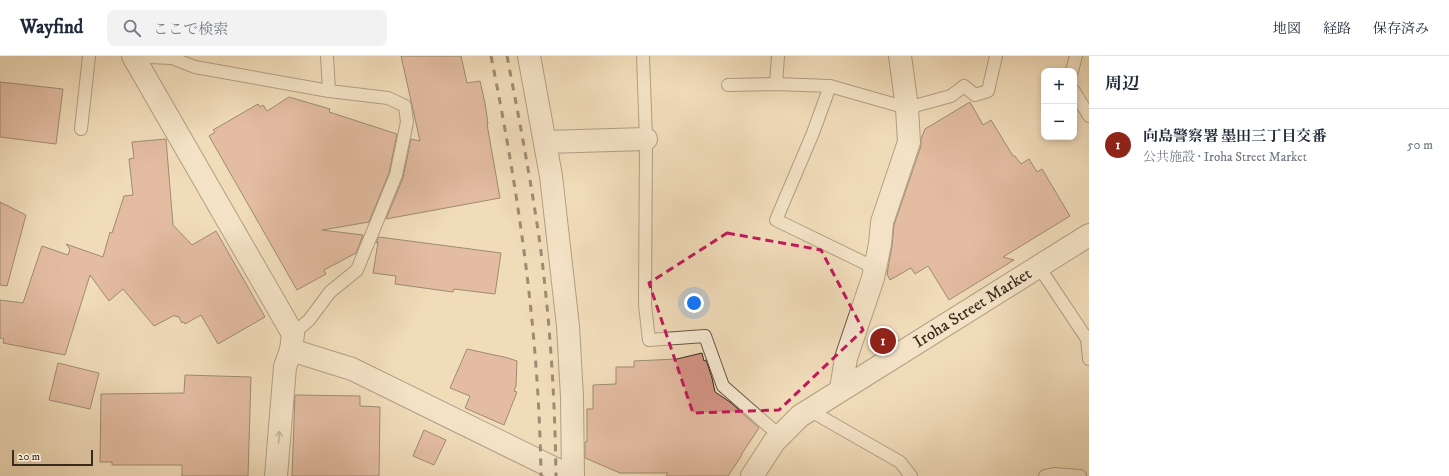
<!DOCTYPE html>
<html lang="ja">
<meta charset="utf-8">
<style>
:root{--surface:#fff;--page:#f2f2f3;--text:#1f2937;--muted:#747a83;--line:#e0e1e3;--accent:#8f2418}
body{margin:0;font-family:"IM FELL DW Pica","Noto Serif JP",serif;background:var(--page);color:var(--text)}
.controls{position:absolute;right:12px;top:12px;display:grid;overflow:hidden;border-radius:8px;box-shadow:0 2px 6px #0003}
.controls button{width:36px;height:36px;display:grid;place-items:center;padding:0;border:0;border-bottom:1px solid var(--line);background:var(--surface);color:var(--text);font:20px sans-serif}
.scale{position:absolute;left:12px;bottom:10px;width:81px;box-sizing:border-box;padding-left:4px;border:2px solid #382a1c;border-top:0;font-size:11px;line-height:14px;white-space:nowrap;color:#382a1c;-webkit-text-stroke:3px #f6e8d2;paint-order:stroke}
.you{position:absolute;left:694px;top:247px;width:14px;height:14px;margin:-10px;border:3px solid #fff;border-radius:50%;background:#1a73e8;box-shadow:0 0 0 6px #1a73e833}
.badge{display:grid;place-items:center;width:26px;height:26px;border-radius:50%;background:var(--accent);color:#fff;font-size:13px;font-weight:700}
.pin{position:absolute;translate:-50% -50%;border:2px solid #fff;box-shadow:0 1px 4px #0006}
.list{margin:0;padding:0;list-style:none}
h2{display:flex;justify-content:space-between;align-items:center;height:52px;margin:0;padding:0 16px;font-size:17px}
h2 small{font-size:13px;font-weight:400;color:var(--muted)}
.list li{display:grid;grid-template-columns:26px 1fr auto;gap:12px;align-items:center;box-sizing:border-box;height:72px;padding:0 16px;border-top:1px solid var(--line)}
.list b{display:block;font-size:15px;white-space:nowrap}
.list p{margin:0;font-size:13px;white-space:nowrap;color:var(--muted)}
.list em{font-size:13px;font-style:normal;color:var(--muted)}
.icon{flex:none;width:22px;height:22px;fill:none;stroke:currentColor;stroke-width:2;stroke-linecap:round;stroke-linejoin:round}
.map{position:relative;flex:none;width:1089px;height:420px;overflow:hidden}
header{display:flex;align-items:center;gap:24px;box-sizing:border-box;height:56px;padding:0 20px;background:var(--surface);border-bottom:1px solid var(--line)}
header strong{font-size:19px}
nav{display:flex;gap:22px;margin-inline-start:auto;font-size:14px}
.search{width:280px;height:36px;background:var(--page);display:flex;align-items:center;gap:10px;box-sizing:border-box;padding:0 14px;border-radius:8px;color:var(--muted);font-size:15px}
main{display:flex}
aside{flex:1;background:var(--surface)}
.map>svg:first-child{display:block}
.building{fill:#d39485;stroke:#382a1c}
.lines{fill:none;stroke-linecap:round;stroke-linejoin:round}
.lane-casing{stroke:#665644;stroke-width:14}
.street-casing{stroke:#665644;stroke-width:24}
.lane{stroke:#f6e8d2;stroke-width:12}
.street{stroke:#f6e8d2;stroke-width:22}
.rail{stroke:#382a1c;stroke-width:3;stroke-dasharray:7 7;stroke-linecap:butt}
.oneway{stroke:#978977}
.marked{fill:none;stroke:#c2185b;stroke-width:3;stroke-dasharray:8 5;stroke-linejoin:round}
.labels{text-anchor:middle;dominant-baseline:central;stroke-width:3;stroke-linejoin:round;paint-order:stroke}
.street-label{font-size:17px;fill:#382a1c;stroke:#f6e8d2}
</style>
<header>
<strong>Wayfind</strong>
<div class="search"><svg class="icon" aria-label="search" viewBox="0 0 24 24"><circle cx="10" cy="10" r="6"/><path d="M15 15l6 6"/></svg>ここで検索</div>
<nav><a>地図</a><a>経路</a><a>保存済み</a></nav>
</header>
<main>
<div class="map">
<svg width="1089" height="420" viewBox="0 0 1089 420">
<rect width="100%" height="100%" fill="#f1dcba"/>
<filter id="stains"><feTurbulence type="fractalNoise" baseFrequency=".005" numOctaves="4"/><feColorMatrix values="0 0 0 0 .2 0 0 0 0 .09 0 0 0 0 .02 0 0 0 .5 -.17"/></filter>
<radialGradient id="worn" r=".72"><stop offset=".6" stop-color="#630" stop-opacity="0"/><stop offset="1" stop-color="#630" stop-opacity=".3"/></radialGradient>
<g class="building">
<polygon points="401,0 461,0 467,27 480,25 485,47 488,68 487,68 500,142 386,163 403,122 411,83 420,85"/>
<polygon points="0,26 63,33 56,88 0,81"/>
<polygon points="289,41 330,53 329,56 397,78 389,117 369,166 322,174 363,179 356,197 324,214 326,218 297,234 209,80 215,76 213,74 258,48 260,51 263,49 267,55"/>
<polygon points="970,46 983,69 991,64 1013,100 1015,100 1021,108 1029,103 1037,116 1042,113 1070,160 1003,201 1014,204 949,244 928,210 915,218 911,212 890,224 887,218 892,190 894,169 921,90 921,83 925,73"/>
<polygon points="166,83 173,169 192,189 216,175 265,261 218,288 201,259 185,268 184,266 182,267 178,260 176,261 175,259 154,270 123,233 109,245 90,219 65,299 3,287 4,283 0,282 0,244 23,247 42,190 68,199 70,193 66,188 103,201 110,176 112,177 124,140 133,139 129,103 134,102 132,86"/>
<polygon points="0,146 26,159 7,230 0,229"/>
<polygon points="379,181 501,197 495,238 454,233 453,236 395,228 396,220 373,217 378,186 376,187"/>
<polygon points="467,293 508,302 517,305 516,330 514,335 517,336 504,369 465,352 470,340 450,332"/>
<polygon points="702,297 704,305 706,304 712,322 715,336 730,346 759,372 741,399 742,399 728,420 666,420 668,417 620,417 585,402 585,386 587,386 587,353 593,353 593,329 616,328 616,311 634,311 634,305 677,303"/>
<polygon points="58,307 99,317 90,353 49,344"/>
<polygon points="185,319 251,321 248,420 182,420 182,409 112,409 112,406 100,406 101,338 184,337"/>
<polygon points="295,339 360,340 360,350 380,351 379,420 292,420"/>
<polygon points="424,374 446,384 434,409 413,400"/>
</g>
<g class="lines">
<g class="lane-casing">
<g id="lane">
<polyline points="327,0 329,35"/>
<polyline points="643,0 646,83 645,249 649,284 705,280 723,330 780,380"/>
<polyline points="137,6 149,1 172,2 195,11 329,35 388,42 405,50 407,66 396,119 357,214 330,236 309,264 293,278"/>
<polyline points="1072,15 1076,0"/>
<polyline points="776,28 778,0"/>
<polyline points="728,29 776,28 830,30 907,52 951,40 964,30 975,39 988,35 996,0"/>
<polyline points="830,30 813,77 776,164 875,212"/>
<polyline points="1074,35 1089,60"/>
<polyline points="81,73 89,0"/>
<polyline points="1039,211 1087,283 1089,303"/>
<polyline points="809,354 900,406 911,420"/>
<polyline points="1045,420 1054,418 1080,420"/>
</g>
</g>
<g class="street-casing">
<g id="street">
<polyline points="133,0 293,278 291,294 352,313 570,420"/>
<polyline points="529,0 551,120 568,270 572,341 573,420"/>
<polyline points="545,86 646,83"/>
<polyline points="841,333 846,302 873,222 880,188 882,166 909,86 907,52 900,0"/>
<polyline points="276,420 285,311 291,294"/>
<path id="s1" d="M752,420L774,386L800,360L1089,179"/>
</g>
</g>
<use href="#lane" class="lane"/>
<use href="#street" class="street"/>
<g class="rail">
<path d="M491,0C519,139 539,278 541,420"/>
<path d="M507,0C519,62 531,125 540,188C550,265 555,342 556,420"/>
</g>
</g>
<defs><path id="oneway-shaft" d="M-6 0H5M1.5-3L5.5 0L1.5 3" fill="none" stroke-width="1.6" stroke-linecap="round" stroke-linejoin="round"/></defs>
<use class="oneway" href="#oneway-shaft" transform="translate(279 381) rotate(-86)"/>
<path d="M0 0H1089V420H0ZM727,177L821,194L863,274L779,354L693,357L649,227Z" fill="#f1dcba" fill-opacity=".55" fill-rule="evenodd"/>
<path class="marked" d="M727,177L821,194L863,274L779,354L693,357L649,227Z"/>
<g class="labels">
<g class="street-label">
<text stroke="none"><textPath href="#s1" startOffset="281">Iroha Street Market</textPath></text>
</g>
</g>
<rect width="100%" height="100%" filter="url(#stains)"/>
<rect width="100%" height="100%" fill="url(#worn)"/>
</svg>
<div class="controls">
<button>+</button>
<button>−</button>
</div>
<div class="scale">20 m</div>
<div class="you"></div>
<div class="pin badge" style="left:883px;top:285px">1</div>
</div>
<aside>
<h2>周辺<small></small></h2>
<ul class="list">
<li><span class="badge">1</span><div><b>向島警察署 墨田三丁目交番</b><p>公共施設 · Iroha Street Market</p></div><em>50 m</em></li>
</ul>
</aside>
</main>
